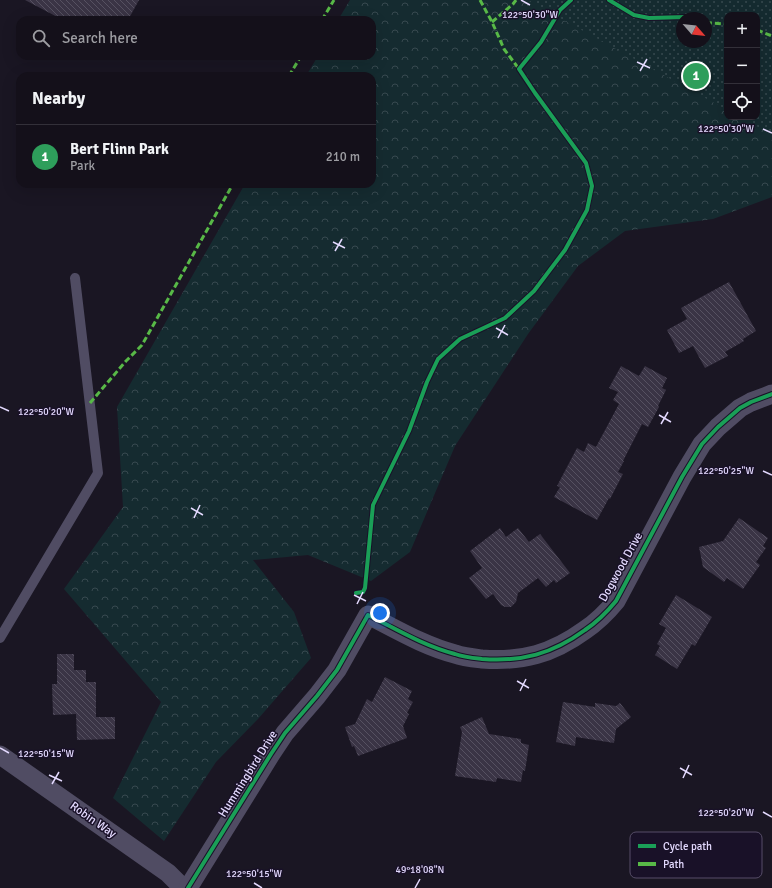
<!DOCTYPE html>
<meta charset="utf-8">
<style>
:root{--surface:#14101a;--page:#1d1923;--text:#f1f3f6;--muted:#9d9da2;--line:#333039;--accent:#9d95b1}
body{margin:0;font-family:Signika,sans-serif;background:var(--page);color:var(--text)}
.controls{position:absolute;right:12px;top:12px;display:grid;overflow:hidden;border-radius:8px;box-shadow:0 4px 16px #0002}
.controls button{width:36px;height:36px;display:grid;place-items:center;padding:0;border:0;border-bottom:1px solid var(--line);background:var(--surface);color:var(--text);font:20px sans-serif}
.compass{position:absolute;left:676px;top:12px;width:36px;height:36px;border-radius:50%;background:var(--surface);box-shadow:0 4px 16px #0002;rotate:118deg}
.you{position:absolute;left:380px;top:613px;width:14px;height:14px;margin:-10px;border:3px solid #fff;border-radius:50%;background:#1a73e8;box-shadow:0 0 0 6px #1a73e833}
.badge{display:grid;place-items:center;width:26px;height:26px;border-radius:50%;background:var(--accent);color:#fff;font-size:13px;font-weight:700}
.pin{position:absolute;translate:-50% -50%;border:2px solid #fff;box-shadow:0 1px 4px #0006}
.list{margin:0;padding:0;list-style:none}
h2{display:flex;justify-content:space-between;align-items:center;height:52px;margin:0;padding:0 16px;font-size:17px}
h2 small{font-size:13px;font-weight:400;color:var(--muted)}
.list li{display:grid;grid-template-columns:26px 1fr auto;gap:12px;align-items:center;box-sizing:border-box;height:64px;padding:0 16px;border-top:1px solid var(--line)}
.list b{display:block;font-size:15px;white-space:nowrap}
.list p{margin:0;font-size:13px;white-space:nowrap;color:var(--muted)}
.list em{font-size:13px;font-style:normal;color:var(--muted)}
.icon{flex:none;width:22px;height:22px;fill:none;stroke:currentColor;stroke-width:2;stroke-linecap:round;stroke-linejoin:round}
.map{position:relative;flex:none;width:772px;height:888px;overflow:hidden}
.search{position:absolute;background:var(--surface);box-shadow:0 4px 16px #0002;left:16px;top:16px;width:360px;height:44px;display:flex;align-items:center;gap:10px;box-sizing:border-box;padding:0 14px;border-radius:12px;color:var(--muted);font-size:15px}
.panel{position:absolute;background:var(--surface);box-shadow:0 4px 16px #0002;left:16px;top:72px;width:360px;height:116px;border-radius:12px}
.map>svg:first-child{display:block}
.forest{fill:url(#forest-crowns);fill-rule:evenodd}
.park{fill:url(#park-dots);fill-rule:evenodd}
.building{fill:url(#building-back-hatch)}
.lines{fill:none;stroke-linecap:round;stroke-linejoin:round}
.service{stroke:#504c63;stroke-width:10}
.minor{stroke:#504c63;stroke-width:19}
.quiet{stroke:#58b947;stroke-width:3;stroke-dasharray:6 3;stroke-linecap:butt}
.cycleway-casing{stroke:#191128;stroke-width:6}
.cycleway{stroke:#1a9f57;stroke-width:4}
.ticks{fill:none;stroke:#e3d9fe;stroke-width:1.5}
.labels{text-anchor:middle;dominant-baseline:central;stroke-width:3;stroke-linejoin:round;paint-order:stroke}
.street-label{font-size:12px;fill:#e3d9fe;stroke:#191128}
.key{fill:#191128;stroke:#564d68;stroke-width:1}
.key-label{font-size:11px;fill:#e3d9fe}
.ticks-label{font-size:10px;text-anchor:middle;fill:#e3d9fe;stroke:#191128;stroke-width:3;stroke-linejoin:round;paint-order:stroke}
</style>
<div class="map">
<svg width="772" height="888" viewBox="0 0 772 888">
<defs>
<pattern id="forest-crowns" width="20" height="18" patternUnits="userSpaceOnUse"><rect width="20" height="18" fill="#152b30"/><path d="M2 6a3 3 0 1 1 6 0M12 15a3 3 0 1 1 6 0" fill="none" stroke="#37494f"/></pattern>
<pattern id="park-dots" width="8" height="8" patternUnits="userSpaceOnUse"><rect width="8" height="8" fill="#152b30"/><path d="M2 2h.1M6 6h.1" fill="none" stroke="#37494f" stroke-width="1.8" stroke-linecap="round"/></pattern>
<pattern id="building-back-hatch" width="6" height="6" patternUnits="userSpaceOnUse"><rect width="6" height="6" fill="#3a3445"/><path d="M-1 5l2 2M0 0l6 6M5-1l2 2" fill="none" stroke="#565161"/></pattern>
</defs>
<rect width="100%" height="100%" fill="#1a1623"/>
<path class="forest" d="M350,0H772V197L713,219L625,231L578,266L528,334L455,446L410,552L371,581L308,555L253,560L294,612L311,658L258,719L216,762L164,841L113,798L161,702L64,589L123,507L117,407L245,184H372V76H306L318,56H372V20H338ZM727,15H757V117H727ZM682,18H706V42H682Z"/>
<path class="park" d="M527,0H772V135L740,117H757V15H727V110ZM682,18H706V42H682Z"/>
<g class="building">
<polygon points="25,0 139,0 128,20 63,20"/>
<polygon points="729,282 756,331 743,339 744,341 725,352 728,356 705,368 693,346 679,353 667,330 687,319 681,308"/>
<polygon points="621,366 639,376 645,366 667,378 662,388 666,390 658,406 659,407 648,427 642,424 623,461 624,461 618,472 623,474 610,499 609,498 597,520 554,497 560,487 557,486 577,448 584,452 588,443 596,447 619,404 613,400 618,392 609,388"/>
<polygon points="739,518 768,538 763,546 766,548 756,562 760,565 743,589 727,578 724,582 703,567 699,547 723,541"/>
<polygon points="500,528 506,537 518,528 529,542 540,534 570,573 556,583 554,580 546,587 538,578 518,593 516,602 511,607 505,607 501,605 493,594 486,599 469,578 482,568 470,551"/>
<polygon points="676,595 712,617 695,646 692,644 677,669 655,655 660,646 657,644 666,628 659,624"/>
<polygon points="57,654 74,654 74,670 86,670 86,682 96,682 96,717 115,717 115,739 77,740 76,714 53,715 52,684 57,684"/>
<polygon points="385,677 412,691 408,699 413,702 407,713 409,714 403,726 407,738 358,756 354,746 352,747 345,727 355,724 367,699 372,702"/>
<polygon points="563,702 595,707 595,703 616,706 620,703 631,717 616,729 614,743 576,737 575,746 556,742"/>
<polygon points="482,717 489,734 521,739 521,743 529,745 525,771 523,770 521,782 497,778 496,782 455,776 462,732 460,727"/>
</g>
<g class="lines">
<polyline class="service" points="0,638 98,473 75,278"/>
<g class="minor">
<polyline points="0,755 168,873 183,888"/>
<path d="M188,888L271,754L285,733L317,696L337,670L368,615C396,629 424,646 455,654C463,657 473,658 482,659C522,662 552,654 585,630C597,622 607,612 616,601L682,477L702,444L718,427L740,408L751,402L772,394"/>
</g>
<g class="quiet">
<polyline points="480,0 492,22 504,49 519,69"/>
<polyline points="322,20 334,0"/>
<polyline points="492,22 513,4 516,0"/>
<polyline points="706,22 710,23 727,24"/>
<polyline points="757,30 772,36"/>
<polyline points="289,76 301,56"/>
<polyline points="90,403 126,361 142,345 233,184"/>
</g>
<g class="cycleway-casing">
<g id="cycleway">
<polyline points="609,0 634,15 649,18 686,17 690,18"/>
<polyline points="356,593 363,592 365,588 373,505 409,431 427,382 438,359 460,339 505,318 534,291 565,250 587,210 592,186 586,163 535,93 519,69 541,42 560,10 571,0"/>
<path d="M188,888L271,754L285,733L317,696L337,670L368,615C396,629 424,646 455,654C463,657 473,658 482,659C522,662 552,654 585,630C597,622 607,612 616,601L682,477L702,444L718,427L740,408L751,402L772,394"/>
</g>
</g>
<use href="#cycleway" class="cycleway"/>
</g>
<path class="ticks" d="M521,0L530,5M637,62L650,68M640,71L647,59M763,129L772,133M333,242L345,248M335,251L342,239M496,328L508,335M498,338L505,325M0,407L9,411M659,415L671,422M661,424L668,412M763,471L772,475M191,508L203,515M194,518L200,505M354,595L366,601M357,604L363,592M517,681L529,688M520,691L526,679M0,748L9,753M680,768L692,775M49,775L62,781M683,778L689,765M52,784L59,772M763,812L772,817M254,883L262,888M415,888L420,879"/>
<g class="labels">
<g class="street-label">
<text transform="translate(621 567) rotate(-61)">Dogwood Drive</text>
<text transform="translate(248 774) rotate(-58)">Hummingbird Drive</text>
<text transform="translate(93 820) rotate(35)">Robin Way</text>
</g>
</g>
<rect x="630" y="832" width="132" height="46" rx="6" class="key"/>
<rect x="638" y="844" width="18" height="4" fill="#1a9f57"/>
<rect x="638" y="862" width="18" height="4" fill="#58b947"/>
<g class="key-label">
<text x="663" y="850">Cycle path</text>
<text x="663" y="868">Path</text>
</g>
<g class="ticks-label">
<text x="530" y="18">122°50'30"W</text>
<text x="726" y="132">122°50'30"W</text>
<text x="46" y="415">122°50'20"W</text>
<text x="726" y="474">122°50'25"W</text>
<text x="46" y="757">122°50'15"W</text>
<text x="726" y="816">122°50'20"W</text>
<text x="420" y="873">49°18'08"N</text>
<text x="254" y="877">122°50'15"W</text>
</g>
</svg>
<div class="controls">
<button>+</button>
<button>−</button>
<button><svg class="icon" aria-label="locate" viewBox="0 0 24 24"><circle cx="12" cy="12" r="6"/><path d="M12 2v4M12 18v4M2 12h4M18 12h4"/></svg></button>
</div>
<svg class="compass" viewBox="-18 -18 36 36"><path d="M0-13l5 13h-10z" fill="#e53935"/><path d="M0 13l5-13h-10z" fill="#9d9da2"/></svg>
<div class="you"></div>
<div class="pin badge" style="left:696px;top:76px;background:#2e9e5b">1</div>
<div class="search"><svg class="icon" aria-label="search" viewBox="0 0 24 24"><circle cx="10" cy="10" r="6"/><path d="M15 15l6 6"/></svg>Search here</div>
<section class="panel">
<h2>Nearby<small></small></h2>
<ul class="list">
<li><span class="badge" style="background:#2e9e5b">1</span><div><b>Bert Flinn Park</b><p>Park</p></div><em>210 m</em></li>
</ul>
</section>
</div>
